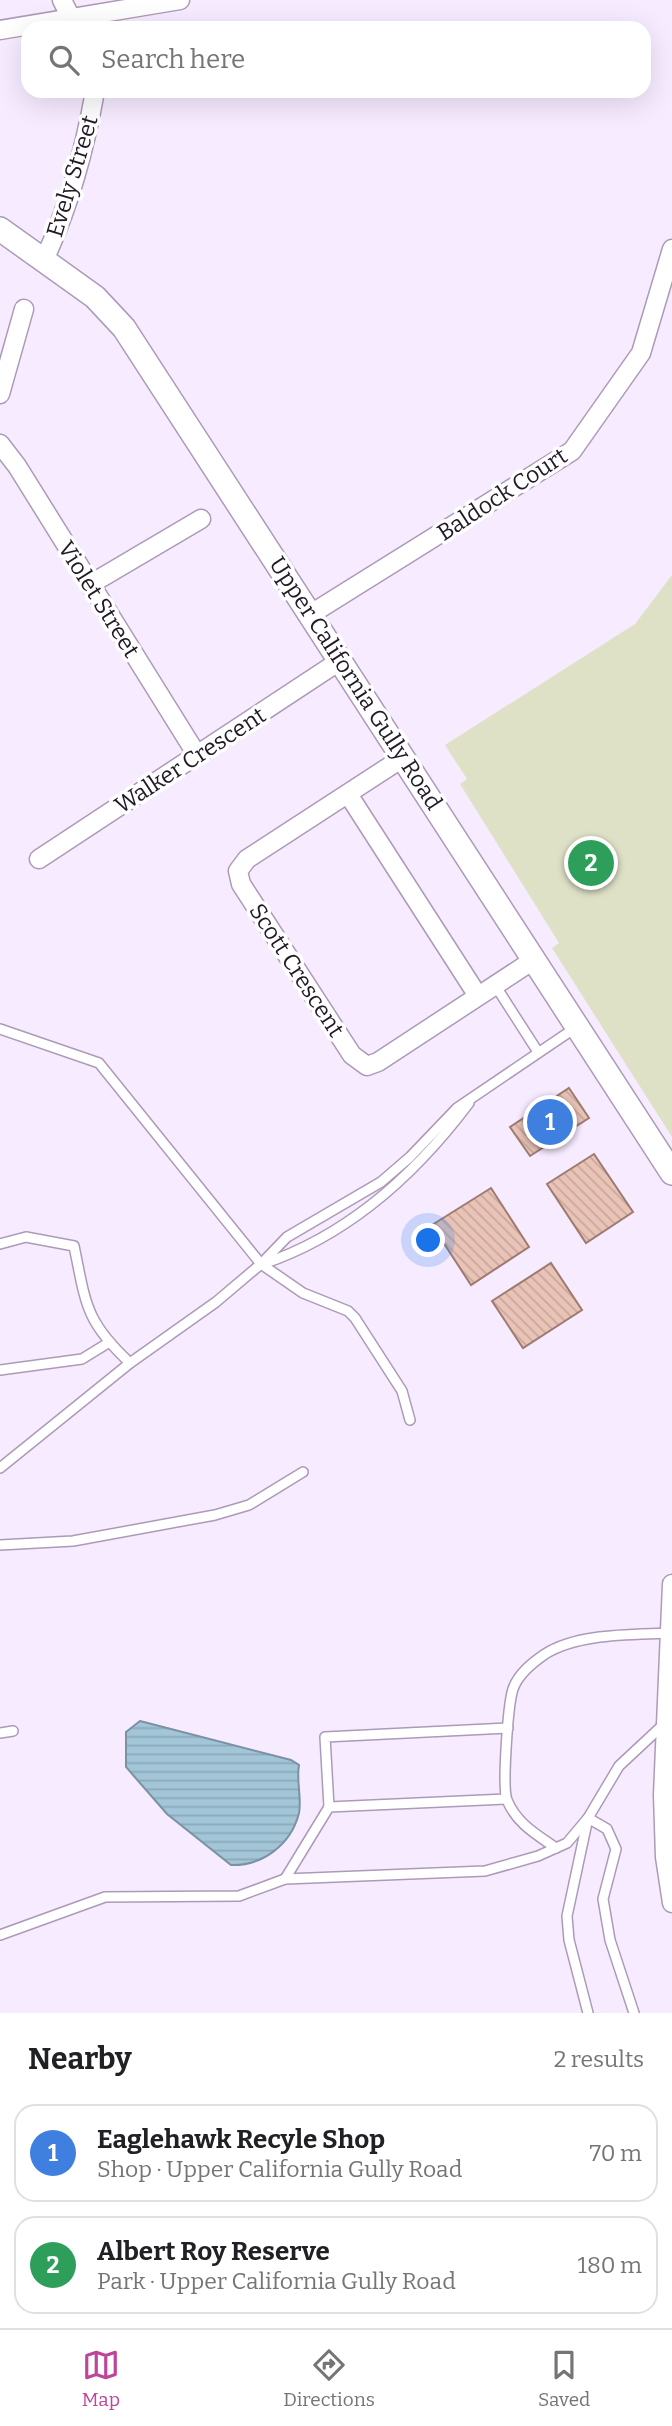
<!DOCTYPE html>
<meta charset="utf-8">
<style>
:root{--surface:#fff;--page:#f6f6f6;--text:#202124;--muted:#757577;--line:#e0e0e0;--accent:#be4599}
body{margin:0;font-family:Bitter,serif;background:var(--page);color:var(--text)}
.you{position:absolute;left:429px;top:1241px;width:24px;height:24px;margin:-18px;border:5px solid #fff;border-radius:50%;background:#1a73e8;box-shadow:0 0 0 10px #1a73e833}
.badge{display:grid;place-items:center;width:46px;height:46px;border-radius:50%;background:var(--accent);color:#fff;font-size:23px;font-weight:700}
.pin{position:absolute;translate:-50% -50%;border:4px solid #fff;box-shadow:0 2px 7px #0006}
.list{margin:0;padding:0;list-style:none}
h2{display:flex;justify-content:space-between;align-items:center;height:91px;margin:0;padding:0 28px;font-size:30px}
h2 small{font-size:23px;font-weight:400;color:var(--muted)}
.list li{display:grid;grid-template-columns:46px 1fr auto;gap:21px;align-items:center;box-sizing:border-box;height:98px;margin:0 14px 14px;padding:0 14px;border:2px solid var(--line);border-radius:21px}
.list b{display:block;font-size:26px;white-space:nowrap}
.list p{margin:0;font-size:23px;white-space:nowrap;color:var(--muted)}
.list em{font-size:23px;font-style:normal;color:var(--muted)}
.icon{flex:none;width:38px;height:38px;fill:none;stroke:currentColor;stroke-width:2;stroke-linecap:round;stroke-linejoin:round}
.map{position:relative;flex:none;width:672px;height:2013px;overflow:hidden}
.search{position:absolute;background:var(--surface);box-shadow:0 7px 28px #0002;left:21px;right:21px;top:21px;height:77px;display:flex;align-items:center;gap:18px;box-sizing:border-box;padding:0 24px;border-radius:21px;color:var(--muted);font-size:26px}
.sheet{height:315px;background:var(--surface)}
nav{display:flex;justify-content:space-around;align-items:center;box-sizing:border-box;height:98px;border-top:2px solid var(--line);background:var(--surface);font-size:19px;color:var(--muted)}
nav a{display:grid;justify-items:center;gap:4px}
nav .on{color:var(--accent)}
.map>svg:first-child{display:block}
.park{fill:#dfe1c7}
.water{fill:url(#water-rules);stroke:#7b92a2;stroke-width:2}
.building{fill:url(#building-back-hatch);stroke:#9e7b70;stroke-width:2}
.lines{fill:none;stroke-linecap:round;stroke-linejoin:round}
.service-casing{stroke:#ad9ab8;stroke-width:12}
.minor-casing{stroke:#ad9ab8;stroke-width:21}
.tertiary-casing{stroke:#ad9ab8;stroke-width:26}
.service{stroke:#fff;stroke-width:9}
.minor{stroke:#fff;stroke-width:18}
.tertiary{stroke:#fff;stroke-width:23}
.labels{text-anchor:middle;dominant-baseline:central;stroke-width:7;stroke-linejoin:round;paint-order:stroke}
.street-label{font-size:23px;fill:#211a25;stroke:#fefefe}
</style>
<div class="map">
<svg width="672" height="2013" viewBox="0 0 672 2013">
<defs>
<pattern id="water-rules" width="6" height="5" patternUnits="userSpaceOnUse" patternTransform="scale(1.75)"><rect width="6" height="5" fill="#a2c5d8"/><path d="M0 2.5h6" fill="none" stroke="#8ba9b9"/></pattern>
<pattern id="building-back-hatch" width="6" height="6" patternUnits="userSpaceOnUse" patternTransform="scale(1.75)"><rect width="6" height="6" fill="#eac3b7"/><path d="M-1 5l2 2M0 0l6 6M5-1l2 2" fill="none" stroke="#c8a79d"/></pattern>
</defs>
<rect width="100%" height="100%" fill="#f7ebff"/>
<polygon class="park" points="672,575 672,1137 552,948 559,943 460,784 467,779 445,745 635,624"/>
<path class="water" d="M140,1721L291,1760L299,1765C296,1781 302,1798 299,1813C291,1845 262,1866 231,1865L167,1814L126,1767V1732Z"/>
<g class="building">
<polygon points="569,1088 589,1118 530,1156 510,1127"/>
<polygon points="594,1154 633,1212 586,1243 547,1184"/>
<polygon points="491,1188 529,1247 471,1285 432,1225"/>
<polygon points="551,1263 582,1310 523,1348 492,1301"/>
</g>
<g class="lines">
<g class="service-casing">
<g id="service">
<polyline points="495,985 538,1052"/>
<polyline points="0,1029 99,1063 261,1264 303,1293 348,1311 355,1318 402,1391 410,1420"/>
<path d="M0,1244L26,1237L74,1246C86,1304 85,1321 130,1363"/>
<path d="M263,1264C349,1235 415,1175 469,1103"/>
<polyline points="0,1370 82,1359 108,1343"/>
<polyline points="0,1468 130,1363 216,1302 261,1264 287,1237 381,1182 410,1157 457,1108 578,1026"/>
<polyline points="0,1545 73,1541 215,1515 249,1505 303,1472"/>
<polyline points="0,1733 13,1731"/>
<polyline points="329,1807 325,1737 508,1728"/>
<path d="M556,1848C536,1834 517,1824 507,1800C502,1787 508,1704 513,1689C518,1674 532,1663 545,1654C578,1633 631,1635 670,1633"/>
<polyline points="285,1879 329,1807 506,1799"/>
<polyline points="0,1935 105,1897 239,1896 285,1879 485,1871 538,1856 567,1843 588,1818 619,1766 664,1724"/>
<polyline points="588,2013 569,1940 567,1916 588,1818 607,1829 616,1849 603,1899 610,1940 634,2013"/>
</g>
</g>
<g class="minor-casing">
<g id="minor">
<polyline points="62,0 71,18"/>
<polyline points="0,30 180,0"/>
<path d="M44,260C69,207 85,148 95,91"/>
<polyline points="0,394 24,309"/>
<polyline points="0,444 17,466 197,755"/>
<polyline points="89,585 201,519"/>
<polyline points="311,614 572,451 641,353 672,249"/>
<polyline points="404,757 247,859 238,871 241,884 352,1055 367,1066 378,1062 535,959"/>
<polyline points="348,794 478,996"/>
<polyline points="39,859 341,660"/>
<polyline points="672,1584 663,1795 665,1857 672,1903"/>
</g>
</g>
<g class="tertiary-casing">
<polyline id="tertiary" points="0,229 95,297 124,328 672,1173"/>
</g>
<use href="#service" class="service"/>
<use href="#minor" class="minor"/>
<use href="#tertiary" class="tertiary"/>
</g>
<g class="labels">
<g class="street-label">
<text transform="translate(72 176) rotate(-73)">Evely Street</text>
<text transform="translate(502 494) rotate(-33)">Baldock Court</text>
<text transform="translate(99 599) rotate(58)">Violet Street</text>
<text transform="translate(356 683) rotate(57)">Upper California Gully Road</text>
<text transform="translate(190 760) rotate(-33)">Walker Crescent</text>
<text transform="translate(297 970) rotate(57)">Scott Crescent</text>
</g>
</g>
</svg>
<div class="you"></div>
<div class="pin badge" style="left:550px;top:1122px;background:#3f7fe0">1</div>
<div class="pin badge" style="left:591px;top:863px;background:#2e9e5b">2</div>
<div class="search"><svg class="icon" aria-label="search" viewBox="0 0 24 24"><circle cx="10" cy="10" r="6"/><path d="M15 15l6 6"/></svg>Search here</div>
</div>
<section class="sheet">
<h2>Nearby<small>2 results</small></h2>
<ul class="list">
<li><span class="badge" style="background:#3f7fe0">1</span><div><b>Eaglehawk Recyle Shop</b><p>Shop · Upper California Gully Road</p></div><em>70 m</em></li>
<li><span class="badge" style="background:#2e9e5b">2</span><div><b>Albert Roy Reserve</b><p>Park · Upper California Gully Road</p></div><em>180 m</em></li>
</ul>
</section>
<nav>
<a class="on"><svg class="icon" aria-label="map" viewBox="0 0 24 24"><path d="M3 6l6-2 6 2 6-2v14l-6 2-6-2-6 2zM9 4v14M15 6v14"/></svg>Map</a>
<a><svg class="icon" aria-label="directions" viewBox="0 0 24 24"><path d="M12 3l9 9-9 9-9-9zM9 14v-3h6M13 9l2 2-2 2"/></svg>Directions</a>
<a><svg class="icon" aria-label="saved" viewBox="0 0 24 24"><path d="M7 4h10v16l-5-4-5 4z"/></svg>Saved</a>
</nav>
